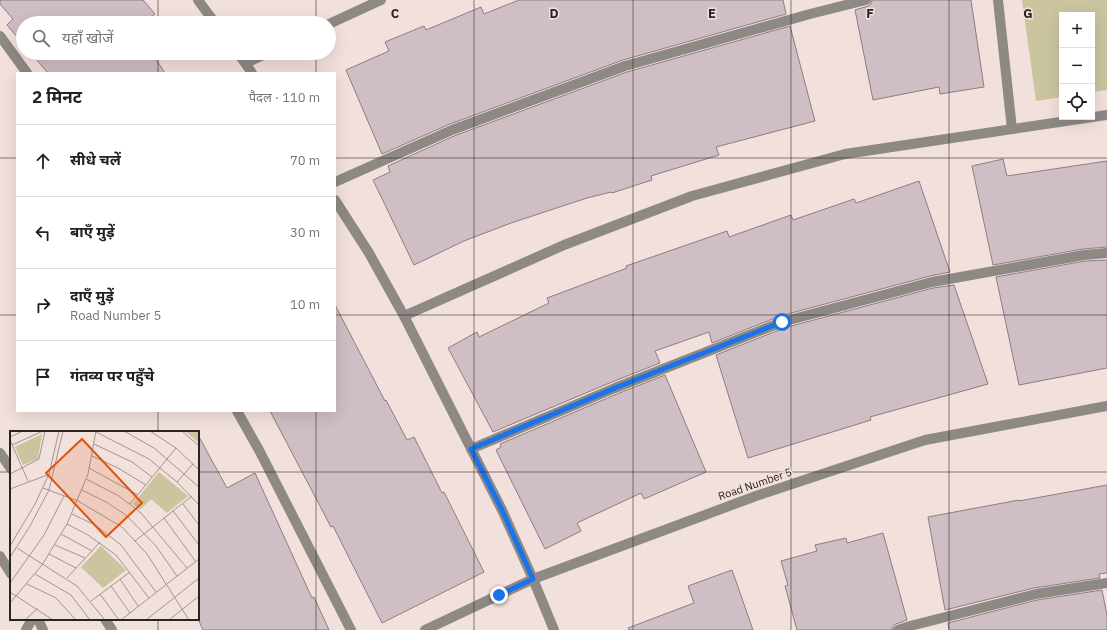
<!DOCTYPE html>
<html lang="hi">
<meta charset="utf-8">
<style>
:root{--surface:#fff;--page:#f6f6f6;--text:#202124;--muted:#757577;--line:#e0e0e0}
body{margin:0;font-family:"IBM Plex Sans","Noto Sans Devanagari",sans-serif;background:var(--page);color:var(--text)}
.controls{position:absolute;right:12px;top:12px;display:grid;overflow:hidden;border-radius:0px;box-shadow:0 4px 16px #0002}
.controls button{width:36px;height:36px;display:grid;place-items:center;padding:0;border:0;border-bottom:1px solid var(--line);background:var(--surface);color:var(--text);font:20px sans-serif}
.stop{position:absolute;width:12px;height:12px;margin:-9px;border:3px solid #1a73e8;border-radius:50%;background:#fff}
.stop.end{background:#1a73e8;border-color:#fff;box-shadow:0 1px 4px #0008}
.list{margin:0;padding:0;list-style:none}
h2{display:flex;justify-content:space-between;align-items:center;height:52px;margin:0;padding:0 16px;font-size:17px}
h2 small{font-size:13px;font-weight:400;color:var(--muted)}
.list li{display:grid;grid-template-columns:26px 1fr auto;gap:12px;align-items:center;box-sizing:border-box;height:72px;padding:0 16px;border-top:1px solid var(--line)}
.list b{display:block;font-size:15px;white-space:nowrap}
.list p{margin:0;font-size:13px;white-space:nowrap;color:var(--muted)}
.list em{font-size:13px;font-style:normal;color:var(--muted)}
.icon{flex:none;width:22px;height:22px;fill:none;stroke:currentColor;stroke-width:2;stroke-linecap:round;stroke-linejoin:round}
.map{position:relative;flex:none;width:1107px;height:630px;overflow:hidden}
.search{position:absolute;background:var(--surface);box-shadow:0 4px 16px #0002;left:16px;top:16px;width:320px;height:44px;display:flex;align-items:center;gap:10px;box-sizing:border-box;padding:0 14px;border-radius:22px;color:var(--muted);font-size:15px}
.panel{position:absolute;background:var(--surface);box-shadow:0 4px 16px #0002;left:16px;top:72px;width:320px;height:340px;border-radius:0px}
.map>svg:first-child{display:block}
.green{fill:#cac59f}
.building{fill:#cfbec3;stroke:#8d7d82}
.lines{fill:none;stroke-linecap:round;stroke-linejoin:round}
.minor{stroke:#8e8984;stroke-width:10}
.route{stroke:#1a73e8;stroke-width:5}
.grid{fill:none;stroke:#292322;stroke-width:1;stroke-opacity:0.55}
.labels{text-anchor:middle;dominant-baseline:central;stroke-width:3;stroke-linejoin:round;paint-order:stroke}
.street-label{font-size:11px;fill:#292322;stroke:#f2e0dc}
.inset-road{fill:none;stroke:#a29492;stroke-width:1}
.view{fill:#de560d;fill-opacity:0.15;stroke:#de560d;stroke-width:2}
.inset-edge{fill:none;stroke:#292322;stroke-width:2}
.grid-label{font-size:13px;text-anchor:middle;font-weight:bold;fill:#292322;stroke:#f2e0dc;stroke-width:3;stroke-linejoin:round;paint-order:stroke}
</style>
<div class="map">
<svg width="1107" height="630" viewBox="0 0 1107 630">
<rect width="100%" height="100%" fill="#f2e0dc"/>
<polygon class="green" points="1022,0 1107,0 1107,90 1092,92 1092,15 1062,15 1062,97 1036,101"/>
<g class="building">
<polygon points="0,0 143,0 155,14 144,23 23,23 23,44 7,25 13,19 0,4"/>
<polygon points="519,0 783,0 786,14 623,60 450,124 382,154 346,70 389,51 385,42 424,26 426,30 481,7 484,14"/>
<polygon points="872,0 971,0 984,87 940,94 939,87 873,100 855,10 868,6 871,4"/>
<polygon points="790,26 815,121 716,147 719,155 651,176 652,180 612,193 611,192 587,198 511,223 464,241 414,265 373,180 390,172 388,166 454,136 627,72"/>
<polygon points="31,53 152,53 165,73 48,73"/>
<polygon points="1003,159 1007,176 1107,161 1107,247 1083,249 993,265 972,166"/>
<polygon points="919,181 950,272 930,276 780,316 712,343 709,332 655,351 660,363 612,382 493,432 448,348 477,332 479,337 549,303 547,298 627,268 626,266 727,231 729,237 791,215 793,220 854,199 856,203"/>
<polygon points="1107,260 1107,368 1019,385 996,277 1085,261"/>
<polygon points="954,285 988,384 870,417 871,420 748,458 716,355 784,328 933,288"/>
<polygon points="335,305 385,401 386,400 407,440 414,437 442,493 444,492 484,572 382,623 333,526 331,527 270,411 335,411"/>
<polygon points="665,375 706,472 644,499 641,493 577,523 581,531 545,549 496,450 501,447 500,444 617,394"/>
<polygon points="198,435 227,488 255,473 312,598 314,597 329,630 203,630 198,619"/>
<polygon points="1107,485 1107,573 1099,574 1100,578 1034,588 945,610 928,517 1019,500 1019,501"/>
<polygon points="883,533 907,620 896,624 893,626 892,630 797,630 785,586 788,585 781,561 817,551 815,545 846,538 847,543"/>
<polygon points="732,570 753,630 629,630 628,628 694,603 688,586"/>
<polygon points="1102,590 1107,615 1107,630 949,630 948,623 1037,600"/>
</g>
<g class="lines">
<g class="minor">
<polyline points="198,0 215,23"/>
<polyline points="998,0 1012,129"/>
<polyline points="329,24 381,0"/>
<polyline points="0,36 27,73"/>
<polyline points="238,53 252,73"/>
<polyline points="246,63 268,53"/>
<polyline points="335,182 452,130 625,66 810,14 866,0"/>
<polyline points="335,200 369,253 404,316 502,510 533,579 554,630"/>
<polyline points="404,316 564,245 692,196 845,154 1107,115"/>
<polyline points="237,411 259,450 351,630"/>
<polyline points="471,449 615,388 782,322 932,282 1084,255 1107,253"/>
<polyline points="0,453 11,469"/>
<polyline points="0,556 11,574"/>
<polyline points="38,619 43,630"/>
<polyline points="105,619 112,630"/>
<polyline points="26,630 32,619"/>
<polyline points="425,630 533,579 756,496 925,440 1107,406"/>
<polyline points="898,630 910,626 1036,594 1107,583"/>
</g>
</g>
<g class="lines">
<polyline class="route" points="499,595 533,579 502,510 471,449 615,388 782,322"/>
</g>
<path class="grid" d="M158,0V23M316,0V23M474,0V630M633,0V630M791,0V630M949,0V630M158,53V73M316,53V73M0,158H17M335,158H1107M0,315H17M335,315H1107M158,411V432M316,411V630M0,472H11M198,472H1107M158,619V630"/>
<g class="labels">
<g class="street-label">
<text transform="translate(755 484) rotate(-19)">Road Number 5</text>
</g>
</g>
<g transform="translate(10 431)">
<rect width="189" height="189" fill="#f2e0dc"/>
<path d="M175,0H189V12ZM32,3L28,28L13,34L5,16ZM149,41L178,65L157,82L141,68L130,79L123,73ZM91,115L116,139L93,157L71,136Z" fill="#cac59f"/>
<path class="inset-road" d="M114,0L144,17L189,56M140,0L166,17L189,39M172,0L189,15M86,1L139,28L167,51L189,74M0,6L13,0M0,9L18,50M84,13L122,31L142,46M2,14L33,0M82,25L108,37L136,54M79,37L128,64M0,43L29,28L35,0M76,48L109,65L131,82L177,137M167,51L183,33M33,57L68,70L112,96L137,123L179,189M0,58L40,43M72,59L96,71L116,84L146,115L167,145M120,73L166,17M173,73L189,94M163,80L189,114M62,83L85,94L111,114L146,161M154,87L186,131M57,93L78,104L106,124L139,167M51,103L82,120M125,110L182,65M45,114L75,127M0,115L25,73L39,43L49,0M7,117L67,155L95,189M39,123L66,137M0,126L20,95L39,59L53,0M25,143L61,164L80,189M57,147L90,111M110,148L128,175M0,152L34,104L54,65M17,153L46,167L66,189M101,155L120,182M0,161L43,189M90,163L109,189M81,170L120,141M0,172L32,134L57,93L78,43L86,0M15,189L28,177M111,189L189,128M136,189L189,147M159,189L189,165"/>
<path class="view" d="M72,8L132,72L96,106L36,42Z"/>
<rect width="189" height="189" class="inset-edge"/>
</g>
<g class="grid-label">
<text x="395" y="18">C</text>
<text x="554" y="18">D</text>
<text x="712" y="18">E</text>
<text x="870" y="18">F</text>
<text x="1028" y="18">G</text>
</g>
</svg>
<div class="controls">
<button>+</button>
<button>−</button>
<button><svg class="icon" aria-label="locate" viewBox="0 0 24 24"><circle cx="12" cy="12" r="6"/><path d="M12 2v4M12 18v4M2 12h4M18 12h4"/></svg></button>
</div>
<div class="stop" style="left:782px;top:322px"></div>
<div class="stop end" style="left:499px;top:595px"></div>
<div class="search"><svg class="icon" aria-label="search" viewBox="0 0 24 24"><circle cx="10" cy="10" r="6"/><path d="M15 15l6 6"/></svg>यहाँ खोजें</div>
<section class="panel">
<h2>2 मिनट<small>पैदल · 110 m</small></h2>
<ul class="list">
<li><svg class="icon" aria-label="ahead" viewBox="0 0 24 24"><path d="M12 20V5M6 11l6-6 6 6"/></svg><div><b>सीधे चलें</b></div><em>70 m</em></li>
<li><svg class="icon" aria-label="left" viewBox="0 0 24 24"><path d="M17 20v-9H6M10 6l-5 5 5 5"/></svg><div><b>बाएँ मुड़ें</b></div><em>30 m</em></li>
<li><svg class="icon" aria-label="right" viewBox="0 0 24 24"><path d="M7 20v-9h11M14 6l5 5-5 5"/></svg><div><b>दाएँ मुड़ें</b><p>Road Number 5</p></div><em>10 m</em></li>
<li><svg class="icon" aria-label="arrive" viewBox="0 0 24 24"><path d="M6 21V4h12l-3 4 3 4H6"/></svg><div><b>गंतव्य पर पहुँचे</b></div></li>
</ul>
</section>
</div>
